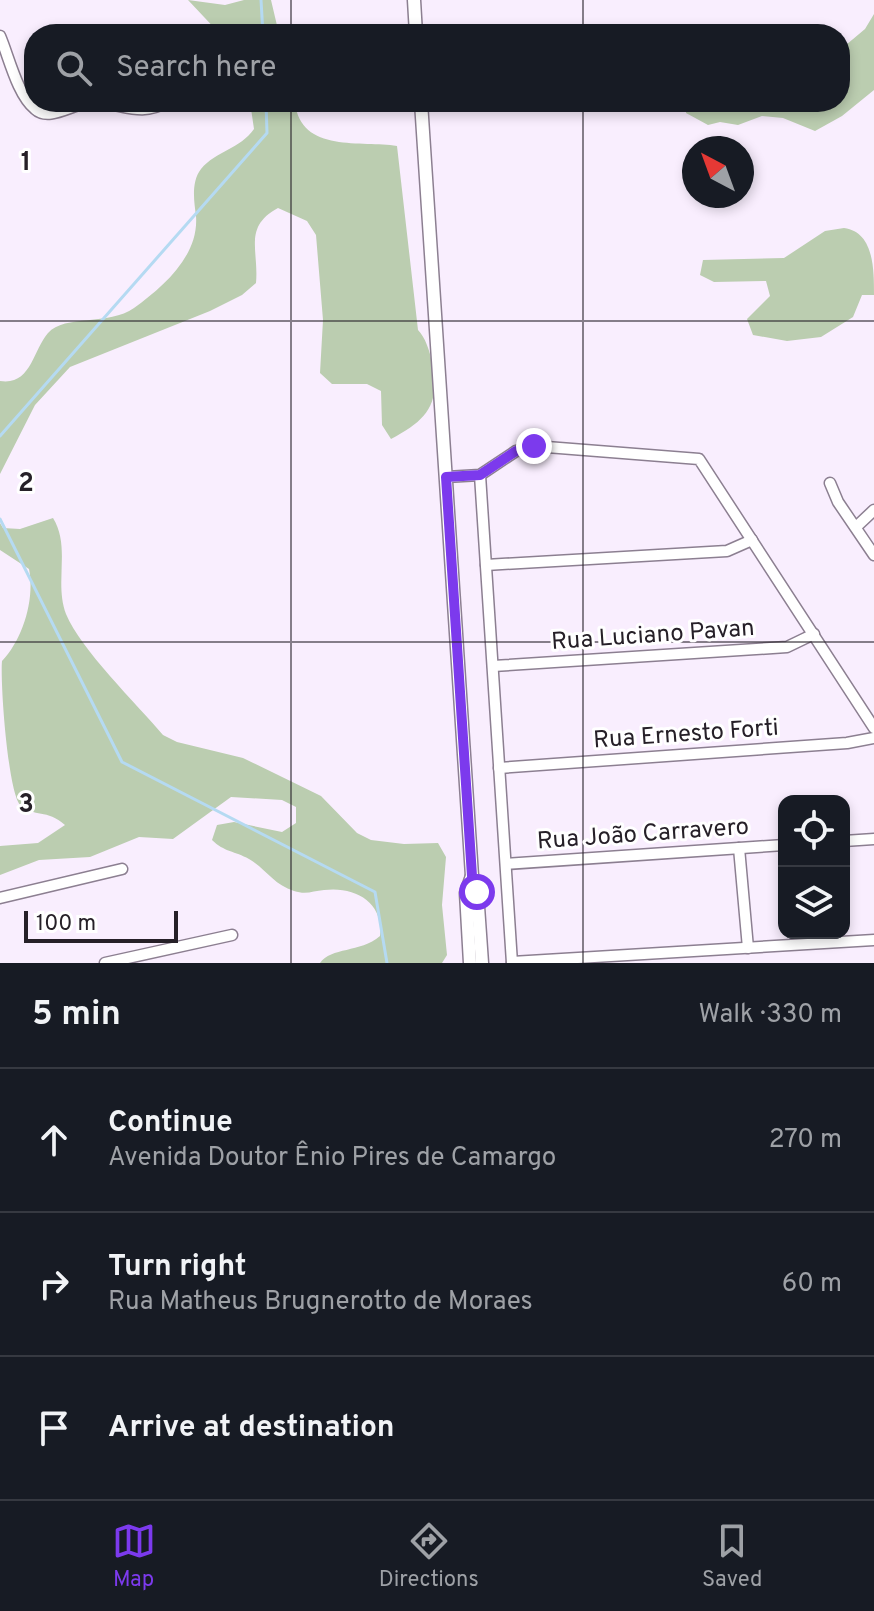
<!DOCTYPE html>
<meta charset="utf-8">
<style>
:root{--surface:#171b24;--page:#242831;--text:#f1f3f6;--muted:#9ea1a6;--line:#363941;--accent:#7c3aed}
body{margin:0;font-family:Overpass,sans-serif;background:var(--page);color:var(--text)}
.controls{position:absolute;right:24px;bottom:24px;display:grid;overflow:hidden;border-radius:16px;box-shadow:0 4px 12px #0003}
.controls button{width:72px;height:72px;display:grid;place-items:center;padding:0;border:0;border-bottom:2px solid var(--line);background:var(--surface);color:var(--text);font:40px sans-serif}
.compass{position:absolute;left:682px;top:136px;width:72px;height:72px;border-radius:50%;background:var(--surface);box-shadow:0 4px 12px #0003;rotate:319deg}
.scale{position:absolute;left:24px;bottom:20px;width:154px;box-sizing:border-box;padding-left:8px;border:4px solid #262028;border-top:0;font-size:22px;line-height:28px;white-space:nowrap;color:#262028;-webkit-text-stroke:6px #fff;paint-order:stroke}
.stop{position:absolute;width:24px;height:24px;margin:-18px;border:6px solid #7c3aed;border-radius:50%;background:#fff}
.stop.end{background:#7c3aed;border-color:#fff;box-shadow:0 2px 8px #0008}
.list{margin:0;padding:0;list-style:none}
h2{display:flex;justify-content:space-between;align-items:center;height:104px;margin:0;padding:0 32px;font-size:34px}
h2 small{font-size:26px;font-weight:400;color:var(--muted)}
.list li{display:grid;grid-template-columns:52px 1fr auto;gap:24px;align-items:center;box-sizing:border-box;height:144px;padding:0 32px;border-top:2px solid var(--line)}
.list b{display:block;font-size:30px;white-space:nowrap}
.list p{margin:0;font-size:26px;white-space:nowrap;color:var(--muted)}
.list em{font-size:26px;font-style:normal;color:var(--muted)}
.icon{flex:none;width:44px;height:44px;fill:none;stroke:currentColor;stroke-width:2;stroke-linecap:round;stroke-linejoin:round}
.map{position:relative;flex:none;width:874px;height:963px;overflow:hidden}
.search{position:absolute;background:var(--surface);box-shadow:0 4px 12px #0003;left:24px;right:24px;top:24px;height:88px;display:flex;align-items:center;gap:20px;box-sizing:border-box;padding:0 28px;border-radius:32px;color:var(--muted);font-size:30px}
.sheet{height:536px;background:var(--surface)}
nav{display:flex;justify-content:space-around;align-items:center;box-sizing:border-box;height:112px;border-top:2px solid var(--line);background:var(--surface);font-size:22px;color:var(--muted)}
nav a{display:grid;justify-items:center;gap:4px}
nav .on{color:var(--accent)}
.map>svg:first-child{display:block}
.green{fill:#bbcdb0}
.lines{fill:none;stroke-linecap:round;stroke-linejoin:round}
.stream{stroke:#b5daf2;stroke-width:3}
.minor-casing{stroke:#8c7f91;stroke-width:13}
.major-casing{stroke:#8c7f91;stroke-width:15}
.minor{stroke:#fff;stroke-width:10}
.major{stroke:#fff;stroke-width:12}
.route{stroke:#7c3aed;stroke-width:10}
.grid{fill:none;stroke:#262028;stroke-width:2;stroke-opacity:0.55}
.labels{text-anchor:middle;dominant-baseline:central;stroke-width:6;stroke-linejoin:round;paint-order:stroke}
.street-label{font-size:24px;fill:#262028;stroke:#fff}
.grid-label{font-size:26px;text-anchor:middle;font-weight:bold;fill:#262028;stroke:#fff;stroke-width:6;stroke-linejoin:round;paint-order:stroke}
</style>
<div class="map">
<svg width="874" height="963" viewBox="0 0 874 963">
<rect width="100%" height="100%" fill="#f9eefe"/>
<g class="green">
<polygon points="188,0 225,5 244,0 271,0 279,34 220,34"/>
<polygon points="874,14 874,90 842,116 815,131 783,118 762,116 738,125 720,122 708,125 686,113 687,102 840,102 840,50 865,29"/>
<path d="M250,102H295C300,154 363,140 397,146L418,330C425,337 430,351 432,363C441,404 427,420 391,439L382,425L381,391L367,384H332L320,373L323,320L316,235L307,221L278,208C243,227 259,250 256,283L242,295L210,311L70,367L35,405L0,474V381C31,386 33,350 48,333C65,314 109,326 134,308C163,287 199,256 196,216C194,201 191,182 201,169C216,151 240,149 254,129Z"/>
<path d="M844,228C874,232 874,269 874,295H862L853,317L821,337L787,341L753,335L747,319L770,296L766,281L714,282L700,275L703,260L784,258L825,231Z"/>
<path d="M53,518C71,547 54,582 66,614C81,650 136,703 163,735L177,742L243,758L321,796L357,833L371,840L404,844L438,843L446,857L442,905L447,955L442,963H320C331,947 360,953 380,936C384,903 356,886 324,890C313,891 306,895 294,891C274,885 266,869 249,859C235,851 224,852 212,840L217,825L234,822L282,832L296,823V807L282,800L231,797L173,839L139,837L90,857L39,860L0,875V846L38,843L65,825C47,809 34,817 21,806C8,795 0,682 2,661C23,639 35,599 29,569L0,550V523L3,528L20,529Z"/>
</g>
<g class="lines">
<g class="stream">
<polyline points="261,0 263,34"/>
<polyline points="0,436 267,133 266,102"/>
<polyline points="0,519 122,762 375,892 387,963"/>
</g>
<g class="minor-casing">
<g id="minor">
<path d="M0,36C9,57 17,94 35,109C49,122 72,104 88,103C118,100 138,119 167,102"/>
<polyline points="480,475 512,963"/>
<polyline points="446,477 480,475 516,451 534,446 699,459 874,728"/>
<polyline points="830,483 838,502 874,555"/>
<polyline points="856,527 874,510"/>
<polyline points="486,565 727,551 752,540"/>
<polyline points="493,666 787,647 814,634"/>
<polyline points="499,768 847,743 874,738"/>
<polyline points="844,841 874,839"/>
<polyline points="739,848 748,948"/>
<polyline points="506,864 784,845"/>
<polyline points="0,898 122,869"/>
<polyline points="512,962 874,940"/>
<polyline points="105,963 232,935"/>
</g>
</g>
<g class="major-casing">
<g id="major">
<polyline points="414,0 416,34"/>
<polyline points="421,102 472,876 477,892 482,963"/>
<polyline points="470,963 466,893 472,876"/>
</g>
</g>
<use href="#minor" class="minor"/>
<use href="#major" class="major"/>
</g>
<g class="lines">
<polyline class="route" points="477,892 472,876 446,477 480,475 516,451 534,446"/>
</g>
<path class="grid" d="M291,0V34M583,0V34M291,102V963M583,102V963M0,321H874M0,642H874"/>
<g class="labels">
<g class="street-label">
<text transform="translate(653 636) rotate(-4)">Rua Luciano Pavan</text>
<text transform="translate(686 735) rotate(-4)">Rua Ernesto Forti</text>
<text transform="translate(643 835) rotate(-4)">Rua João Carravero</text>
</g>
</g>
<g class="grid-label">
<text x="26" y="170">1</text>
<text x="26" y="491">2</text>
<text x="26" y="812">3</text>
</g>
</svg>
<div class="controls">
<button><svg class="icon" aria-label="locate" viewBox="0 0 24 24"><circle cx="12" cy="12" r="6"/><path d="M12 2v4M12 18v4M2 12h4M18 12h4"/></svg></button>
<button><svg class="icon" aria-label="layers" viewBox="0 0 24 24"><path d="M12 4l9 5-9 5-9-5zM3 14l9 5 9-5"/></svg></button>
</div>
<svg class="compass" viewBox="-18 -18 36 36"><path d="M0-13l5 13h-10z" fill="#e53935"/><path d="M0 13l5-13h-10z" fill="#9ea1a6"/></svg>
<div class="scale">100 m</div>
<div class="stop" style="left:477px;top:892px"></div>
<div class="stop end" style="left:534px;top:446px"></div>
<div class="search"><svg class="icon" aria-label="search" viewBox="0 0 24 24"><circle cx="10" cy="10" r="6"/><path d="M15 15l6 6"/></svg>Search here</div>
</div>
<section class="sheet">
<h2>5 min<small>Walk · 330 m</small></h2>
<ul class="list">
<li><svg class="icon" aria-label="ahead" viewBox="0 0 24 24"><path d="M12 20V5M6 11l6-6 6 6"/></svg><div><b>Continue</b><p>Avenida Doutor Ênio Pires de Camargo</p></div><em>270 m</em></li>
<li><svg class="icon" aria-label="right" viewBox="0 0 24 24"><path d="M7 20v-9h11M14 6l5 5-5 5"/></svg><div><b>Turn right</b><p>Rua Matheus Brugnerotto de Moraes</p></div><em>60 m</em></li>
<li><svg class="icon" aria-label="arrive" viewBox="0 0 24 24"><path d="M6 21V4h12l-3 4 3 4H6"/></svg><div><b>Arrive at destination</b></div></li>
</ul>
</section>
<nav>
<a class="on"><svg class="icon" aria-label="map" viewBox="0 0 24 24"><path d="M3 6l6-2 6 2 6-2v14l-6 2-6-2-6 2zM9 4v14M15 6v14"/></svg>Map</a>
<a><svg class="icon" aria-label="directions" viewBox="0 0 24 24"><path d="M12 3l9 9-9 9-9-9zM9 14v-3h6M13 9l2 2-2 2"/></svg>Directions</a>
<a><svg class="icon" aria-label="saved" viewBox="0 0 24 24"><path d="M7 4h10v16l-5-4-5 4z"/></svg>Saved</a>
</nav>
